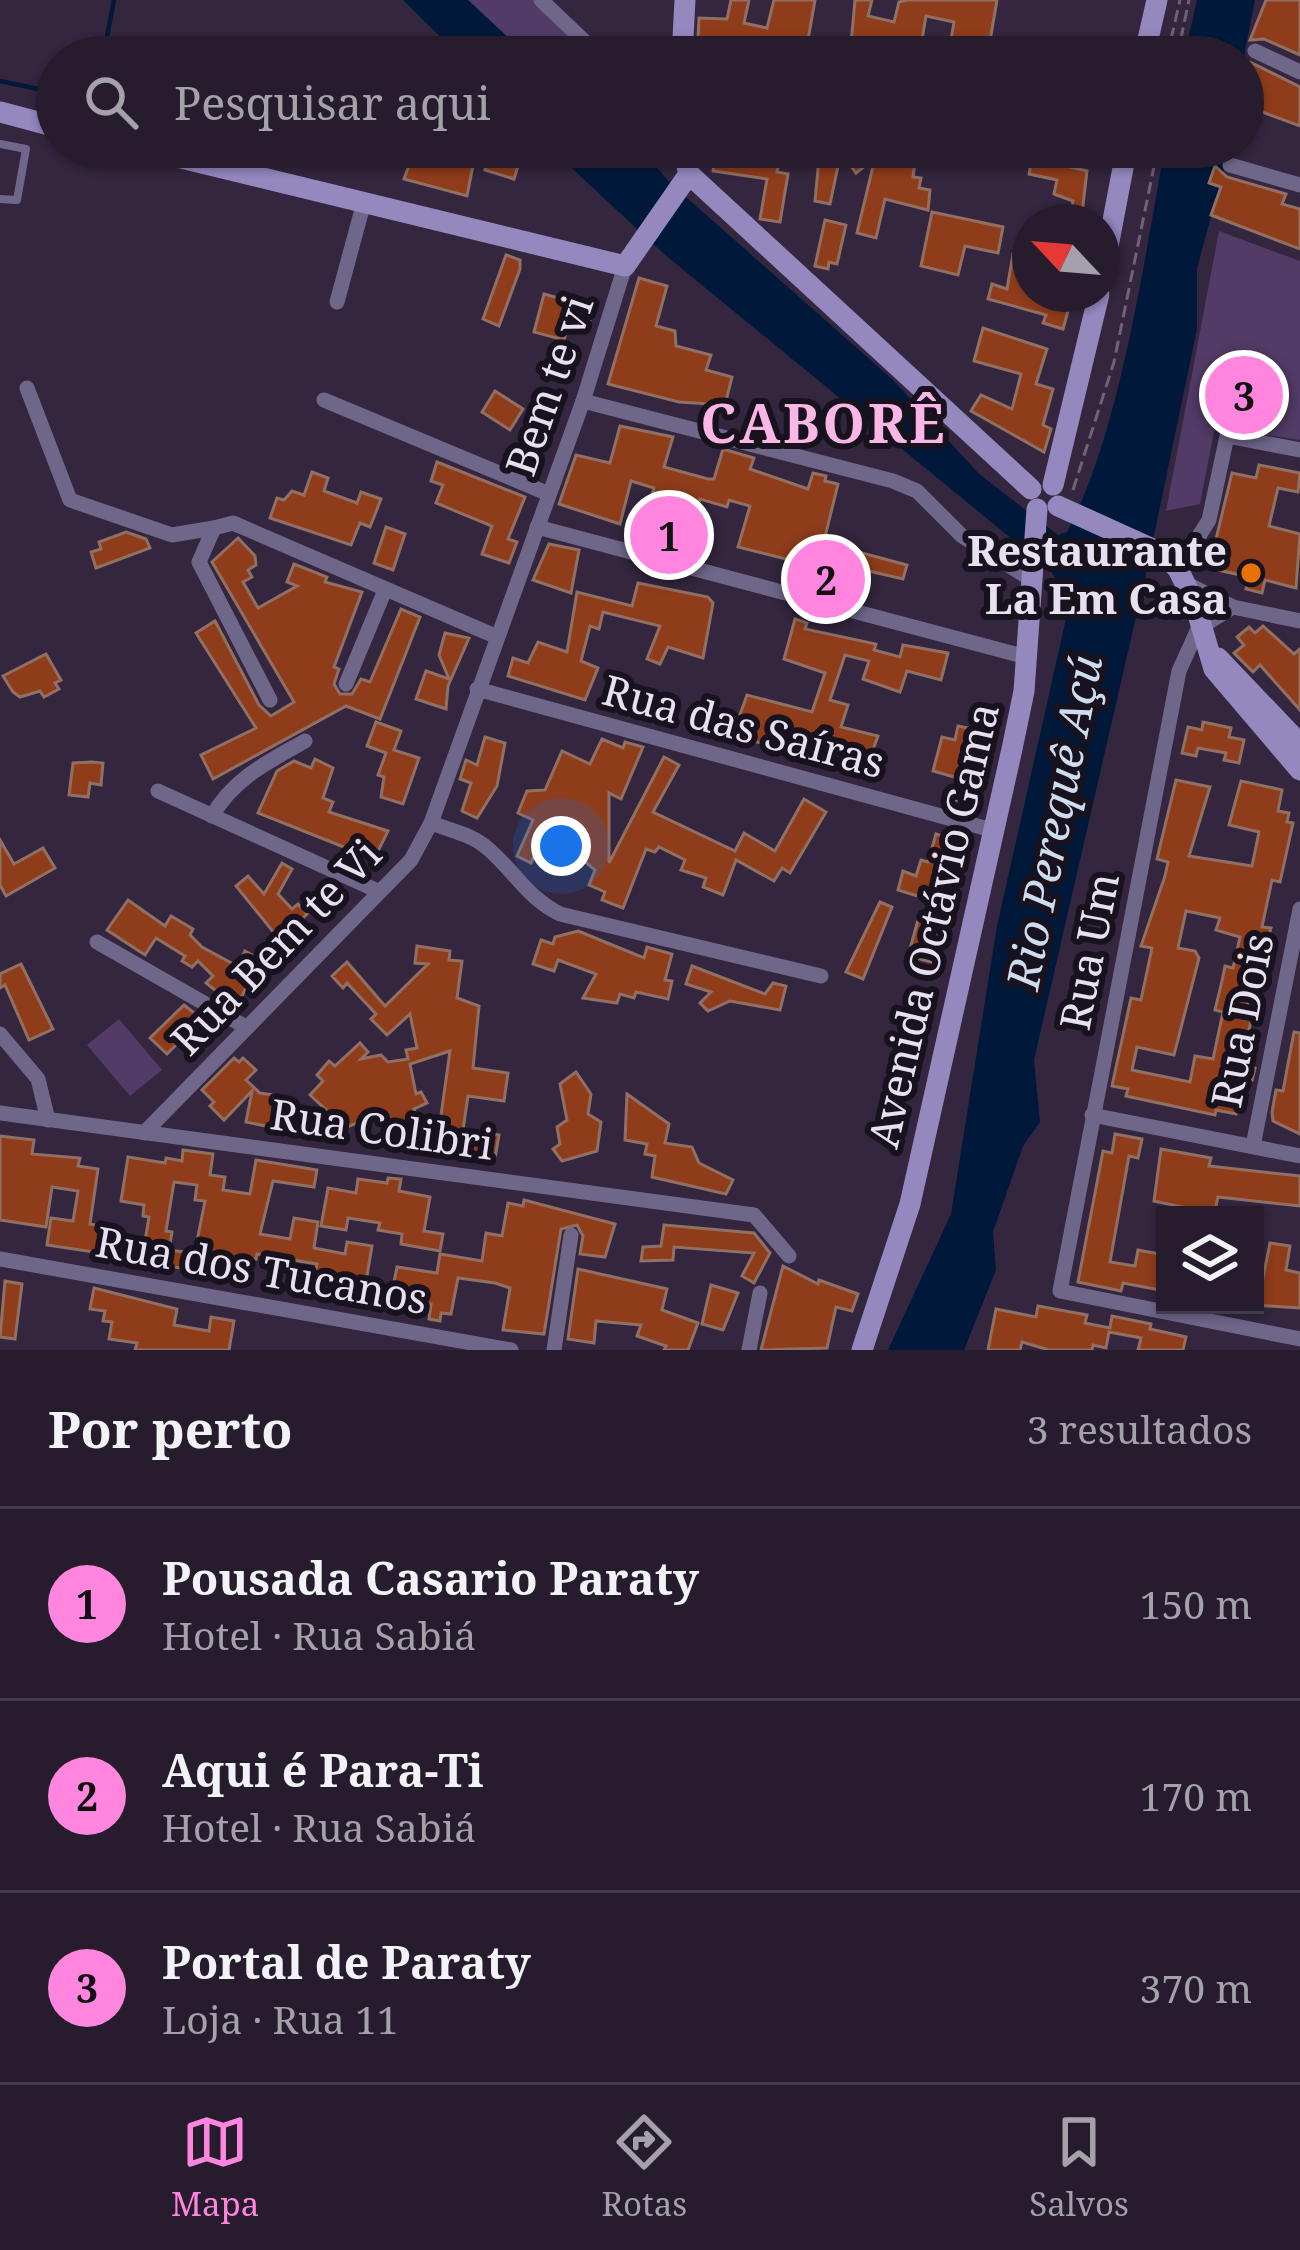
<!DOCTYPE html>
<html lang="pt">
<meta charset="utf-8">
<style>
:root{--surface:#261c2e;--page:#32293a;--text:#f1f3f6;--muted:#a4a1aa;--line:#423a4a;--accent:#ff85de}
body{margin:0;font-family:"Noto Serif",serif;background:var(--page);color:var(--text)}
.controls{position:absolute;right:36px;bottom:36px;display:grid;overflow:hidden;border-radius:0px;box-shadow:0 3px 9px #0004}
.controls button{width:108px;height:108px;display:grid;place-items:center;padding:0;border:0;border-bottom:3px solid var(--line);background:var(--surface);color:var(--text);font:60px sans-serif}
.compass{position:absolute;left:1012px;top:204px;width:108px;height:108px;border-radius:50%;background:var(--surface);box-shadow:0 3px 9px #0004;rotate:296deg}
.you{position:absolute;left:561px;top:846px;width:42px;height:42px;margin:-30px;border:9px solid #fff;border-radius:50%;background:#1a73e8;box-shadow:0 0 0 18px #1a73e833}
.badge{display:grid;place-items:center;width:78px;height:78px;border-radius:50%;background:var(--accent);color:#111;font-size:39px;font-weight:700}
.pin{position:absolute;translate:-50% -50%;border:6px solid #fff;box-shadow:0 3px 12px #0006}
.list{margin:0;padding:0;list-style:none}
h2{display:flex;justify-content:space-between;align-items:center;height:156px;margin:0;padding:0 48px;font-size:51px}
h2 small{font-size:39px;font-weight:400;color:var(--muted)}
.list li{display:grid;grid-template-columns:78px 1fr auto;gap:36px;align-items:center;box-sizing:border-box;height:192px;padding:0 48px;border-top:3px solid var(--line)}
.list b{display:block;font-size:45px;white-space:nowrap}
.list p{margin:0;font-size:39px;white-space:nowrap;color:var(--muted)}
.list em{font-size:39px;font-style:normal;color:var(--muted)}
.icon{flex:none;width:66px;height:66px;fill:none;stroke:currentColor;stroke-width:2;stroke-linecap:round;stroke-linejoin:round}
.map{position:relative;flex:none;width:1300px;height:1350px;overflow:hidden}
.search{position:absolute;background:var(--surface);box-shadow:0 3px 9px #0004;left:36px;right:36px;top:36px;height:132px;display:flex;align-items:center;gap:30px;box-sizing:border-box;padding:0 42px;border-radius:66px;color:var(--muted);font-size:45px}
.sheet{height:732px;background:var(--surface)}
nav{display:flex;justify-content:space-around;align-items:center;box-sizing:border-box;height:168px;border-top:3px solid var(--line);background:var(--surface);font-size:33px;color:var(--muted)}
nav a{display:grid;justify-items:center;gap:6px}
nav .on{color:var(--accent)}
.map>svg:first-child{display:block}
.green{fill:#523b66}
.water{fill:#00193a}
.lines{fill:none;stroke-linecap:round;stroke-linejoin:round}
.stream{stroke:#00193a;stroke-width:4.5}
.building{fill:#8e3c1a;stroke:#916f63;stroke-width:3;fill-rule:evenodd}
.path{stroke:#6f6379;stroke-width:3;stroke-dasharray:12 6;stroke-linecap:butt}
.lane{stroke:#6f678a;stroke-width:8}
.street{stroke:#6f678a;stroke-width:15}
.secondary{stroke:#9488bf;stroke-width:21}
.food-dot{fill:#e8710a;stroke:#17121d;stroke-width:4.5}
.labels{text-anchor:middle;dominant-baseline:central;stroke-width:12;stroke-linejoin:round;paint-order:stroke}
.street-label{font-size:42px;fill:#e8e0f0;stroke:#17121d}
.poi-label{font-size:42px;font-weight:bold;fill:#e8e0f0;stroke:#17121d;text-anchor:end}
.water-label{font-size:45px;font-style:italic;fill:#cddcee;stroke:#17121d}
.district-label{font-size:54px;font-weight:bold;letter-spacing:3px;fill:#fab6e5;stroke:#17121d}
</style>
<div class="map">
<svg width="1300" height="1350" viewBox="0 0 1300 1350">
<rect width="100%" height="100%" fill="#33263e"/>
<g class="green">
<polygon points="468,0 547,0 608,57 529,57"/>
<polygon points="1219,231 1300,261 1300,440 1215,427 1200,504 1166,511"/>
<polygon points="119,1019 162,1070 130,1096 87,1045"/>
</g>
<g class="water">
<polygon points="403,0 468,0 529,57 461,57"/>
<polygon points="1197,0 1255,0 1243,61 1243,57 1184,57"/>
<path d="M549,147H639L669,182L893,380L979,474L1058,535L1067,532C1120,432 1144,261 1165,147H1230L1197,268V329L1147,569L1034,1060L1040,1122L1023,1146L993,1232L996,1270L964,1350H888L951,1214L997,926L1066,619L1064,595L1051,571L664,254Z"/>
</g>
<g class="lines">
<g class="stream">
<polyline points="103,57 114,0"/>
<polyline points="0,81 57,93"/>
</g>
</g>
<g class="building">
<polygon points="731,0 749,0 744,23 767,28 774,0 815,0 805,57 747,57 723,52 726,39 698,38 699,18 727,19"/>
<polygon points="855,0 872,0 868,16 894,22 899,2 907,0 997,0 989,47 985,46 983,57 948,57 954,22 926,16 919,57 851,44"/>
<polygon points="1266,0 1300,0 1300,55 1264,39 1250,40"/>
<polygon points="1059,39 1120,51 1119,57 1056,55"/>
<polygon points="1250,62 1300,87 1300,126 1243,105 1243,78"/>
<polygon points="491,147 522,153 514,179 485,170"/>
<polygon points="716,147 782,147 777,172 788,174 780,222 760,219 767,179 713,171"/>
<polygon points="820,147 930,147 916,155 913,177 921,178 919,188 930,190 928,210 885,199 876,238 857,233 875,158 856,173 841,152 830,204 815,201"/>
<polygon points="413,154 474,160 467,196 404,179"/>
<polygon points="1032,158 1087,171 1081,222 1069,222 1073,201 1054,194 1057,180 1029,174"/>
<polygon points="1215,166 1227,177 1286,194 1282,204 1300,209 1300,249 1211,215 1221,187 1209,183"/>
<polygon points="932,212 1003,227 998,253 965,246 958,275 921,266"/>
<polygon points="825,220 846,225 837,264 829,262 828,269 815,266"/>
<polygon points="1013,254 1030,257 1030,295 1068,311 1063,329 1043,323 1046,315 988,299 992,284 1007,289"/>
<polygon points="506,255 520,260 520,269 499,326 483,319"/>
<polygon points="639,278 667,286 656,326 675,331 676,346 711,355 706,370 732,377 725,405 679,402 608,384"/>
<polygon points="544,294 593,308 590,320 571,315 564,340 534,332"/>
<polygon points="983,328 1047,349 1036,384 1053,389 1043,425 1051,429 1044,452 971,411 981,395 1012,409 1021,374 974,361"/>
<polygon points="495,391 523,409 510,430 482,412"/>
<polygon points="620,426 673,437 664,467 708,479 714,479 723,449 754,458 750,469 808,489 813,473 826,476 825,481 838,484 825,537 838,541 836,546 907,565 903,579 843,565 838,582 820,577 808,570 810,565 738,547 750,506 729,500 727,507 700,499 690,536 644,524 654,488 631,481 620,524 559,504 576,455 610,463"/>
<polygon points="437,462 525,497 508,539 517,542 509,563 482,554 492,526 436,503 443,485 431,481"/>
<polygon points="1259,465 1300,473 1298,492 1278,488 1269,526 1300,534 1296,588 1265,580 1262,593 1246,589 1249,577 1209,568 1232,473 1256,478"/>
<polygon points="312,472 328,478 324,491 357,503 361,492 381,499 370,527 360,523 351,545 270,518 277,498 284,500 292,491 304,495"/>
<polygon points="386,527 405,534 393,570 374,563"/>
<polygon points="126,532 146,539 150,548 96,568 91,552 101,549 99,542"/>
<polygon points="238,538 255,556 256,565 248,570 252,577 243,582 258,608 297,586 287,582 294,564 327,577 325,582 362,592 334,667 339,669 334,684 340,694 352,694 361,679 370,682 401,609 420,617 380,719 346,706 213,779 201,755 256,728 196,633 215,621 259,705 271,716 294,702 212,562"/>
<polygon points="549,544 579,550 571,593 533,580"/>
<polygon points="638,583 708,597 713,603 703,658 668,647 660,664 647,659 660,626 603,612 599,629 590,626 581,661 598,668 585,700 508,676 513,658 528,663 538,642 567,652 577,592 632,606"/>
<polygon points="795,619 807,623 805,629 876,644 874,650 900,657 903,645 948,653 941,680 907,671 900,692 863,679 869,661 845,655 830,700 848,705 841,727 878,736 870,758 842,749 840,756 792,737 781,747 732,737 747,695 812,712 825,673 784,659"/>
<polygon points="1263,626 1294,654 1300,649 1300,710 1260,665 1253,672 1234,653 1244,645 1237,637 1249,627 1255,633"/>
<polygon points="445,633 469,638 448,686 446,709 416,699 426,671 449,679 439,655"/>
<polygon points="46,654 61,680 55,683 59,689 44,697 40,691 20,697 13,692 3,676"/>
<polygon points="376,722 401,731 394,750 419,758 403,804 381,797 384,777 378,775 386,753 367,746"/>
<polygon points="1203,722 1231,728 1229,737 1244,740 1239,763 1224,760 1226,753 1198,748 1196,756 1182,753 1188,727 1202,730"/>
<polygon points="958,726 990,733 988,741 993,743 977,805 956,800 961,779 933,771 942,737 955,740"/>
<polygon points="485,737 505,743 497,786 477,818 462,811 471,783 460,779 466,760 477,765"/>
<polygon points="602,739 623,748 625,742 643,747 621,799 609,793 609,863 664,757 679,765 653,812 735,851 744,833 775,851 804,799 826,812 790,873 782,868 774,881 736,860 723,895 703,887 706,878 681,870 685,860 659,847 655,852 646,849 623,908 602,900 605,892 589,885 595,870 583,860 540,844 531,863 517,856 533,820 518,813 527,791 545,790 562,751 590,764"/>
<polygon points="315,759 333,768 323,798 333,802 329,812 388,831 374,859 258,813 277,771 294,761 311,768"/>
<polygon points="92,762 103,763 101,785 90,783 88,797 69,795 73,763"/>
<path d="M1176,780L1210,787L1189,856L1252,866L1259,832L1229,825L1241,781L1282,790L1278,811L1289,813L1287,822L1293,823L1280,882L1272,880L1262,927L1271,928L1248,1001L1245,1019L1251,1020L1242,1065L1255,1068L1252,1080L1243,1079L1236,1114L1216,1110L1215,1115L1126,1096L1128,1089L1112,1086L1131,998L1141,1000L1152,948L1141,946L1165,876L1168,862L1157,859ZM1186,911L1220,918L1216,930L1240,937L1233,968L1225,966L1222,981L1215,1010L1223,1012L1213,1059L1195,1056L1190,1082L1132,1070L1137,1047L1174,1055L1199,958L1195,951L1178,948Z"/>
<polygon points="936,834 962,842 939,896 953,899 943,944 937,943 931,962 908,956 918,920 929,924 934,901 898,890 903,871 916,876 921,860 928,862"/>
<polygon points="0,840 14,864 43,848 55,868 6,896 0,885"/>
<polygon points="282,863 292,869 278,894 292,909 298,904 307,914 302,919 310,928 279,954 267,941 275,934 236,886 248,876 264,894"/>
<polygon points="128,900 165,926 171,916 193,929 190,935 202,947 237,966 245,951 261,960 236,1007 206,983 213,976 198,961 192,967 182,961 185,956 156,938 145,955 107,930"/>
<polygon points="880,902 892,907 863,979 846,972"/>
<polygon points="578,931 644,958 647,947 672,954 665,980 672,981 668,999 636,992 634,998 620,994 617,1003 583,998 596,974 558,960 554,971 533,964 541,940 553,944 555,937"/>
<polygon points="417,946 450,951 449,960 462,961 457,998 479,1006 473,1068 508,1073 504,1101 468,1096 463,1130 499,1135 495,1158 436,1151 450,1051 410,1064 416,1094 421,1092 427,1103 414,1109 417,1117 405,1124 406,1131 392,1138 380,1114 337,1131 334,1117 310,1095 323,1081 317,1075 329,1061 335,1066 360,1043 368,1052 361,1059 381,1055 388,1062 408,1059 406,1050 417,1048 410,1014 387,1035 371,1019 376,1014 347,983 343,988 332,976 347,962 385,1006 428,964 415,963"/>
<polygon points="21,964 53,1029 29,1040 5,985 0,988 0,974"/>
<polygon points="692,966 765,994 773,983 786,986 780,1010 730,1001 708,1011 700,1003 711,992 686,984"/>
<polygon points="184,1005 202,1019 167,1054 150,1038"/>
<polygon points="1294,1032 1300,1033 1300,1134 1273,1121 1272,1112 1276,1090 1283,1091"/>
<polygon points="234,1058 239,1062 243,1058 256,1070 246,1080 260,1093 287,1097 281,1129 246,1122 252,1091 224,1120 210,1106 214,1102 202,1090"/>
<polygon points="576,1072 591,1094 588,1114 601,1122 597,1151 562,1161 553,1149 560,1144 557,1127 567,1120 560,1084"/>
<polygon points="627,1094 669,1124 665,1143 692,1147 699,1163 733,1180 726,1194 652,1177 655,1156 645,1154 647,1144 625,1140"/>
<polygon points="1115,1134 1142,1139 1138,1158 1129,1156 1110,1262 1135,1266 1138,1250 1165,1255 1165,1291 1123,1283 1121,1291 1078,1282 1103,1151 1112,1153"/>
<polygon points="0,1136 34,1140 32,1154 80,1158 78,1166 98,1169 90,1224 100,1226 98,1240 144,1247 149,1217 143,1216 144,1205 121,1201 128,1157 165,1163 166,1158 182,1161 183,1150 213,1154 210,1175 225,1177 223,1190 250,1194 256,1160 317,1170 314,1187 273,1181 260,1234 290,1239 294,1218 318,1222 314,1248 345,1254 347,1242 372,1246 366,1282 314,1281 317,1264 257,1254 256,1259 241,1257 238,1272 193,1261 205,1201 195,1200 197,1185 174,1182 166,1231 172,1232 169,1250 185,1252 182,1268 112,1262 114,1255 47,1245 51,1218 73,1221 78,1191 52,1187 46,1227 0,1220"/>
<polygon points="1161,1149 1211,1158 1209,1166 1300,1176 1300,1206 1218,1197 1214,1215 1190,1215 1191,1209 1154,1201"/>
<polygon points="388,1178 401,1179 399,1191 430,1197 424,1231 443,1234 440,1251 401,1244 402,1234 378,1230 380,1223 348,1218 346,1230 321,1226 328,1188 356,1193 358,1179 387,1183"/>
<polygon points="524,1200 615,1224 605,1257 580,1254 583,1236 577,1225 561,1229 544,1334 503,1330 510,1288 495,1283 458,1278 451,1314 441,1313 440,1321 429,1319 431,1304 391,1297 397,1267 437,1273 440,1254 482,1261 486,1233 502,1236 508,1203 523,1206"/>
<polygon points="664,1225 754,1233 770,1253 754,1283 742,1276 754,1253 674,1247 673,1260 641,1261 643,1247 661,1246"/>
<polygon points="1270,1243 1290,1246 1286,1270 1300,1273 1300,1308 1255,1305 1255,1277 1263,1278"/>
<polygon points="783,1266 818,1284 819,1280 858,1294 852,1311 836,1307 827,1348 761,1350"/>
<polygon points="578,1269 667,1289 662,1310 698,1323 688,1350 664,1350 666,1346 637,1336 641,1325 596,1321 594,1343 568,1339"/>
<polygon points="5,1281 22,1284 15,1339 0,1337"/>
<polygon points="711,1285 738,1293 723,1330 702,1324"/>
<polygon points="94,1288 177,1309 174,1325 209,1331 211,1317 234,1321 229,1350 135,1350 137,1343 109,1339 112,1322 103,1321 105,1311 90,1309"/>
<polygon points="1038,1306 1087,1315 1085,1323 1110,1328 1112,1316 1151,1324 1150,1329 1186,1337 1183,1350 1138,1350 1141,1338 1109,1332 1106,1348 1093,1345 1092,1350 1049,1350 1022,1342 1020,1350 988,1350 996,1309 1036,1317"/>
</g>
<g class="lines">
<g class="path">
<polyline points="1167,57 1180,0"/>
<polyline points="1177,57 1189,0"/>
<polyline points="1073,490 1114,362 1158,147"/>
</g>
<polyline class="lane" points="0,144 26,149 17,200 0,199"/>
<g class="street">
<polyline points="541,0 601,57"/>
<polyline points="1255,51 1300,72"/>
<polyline points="1055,147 1124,161"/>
<polyline points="1230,165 1300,185"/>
<polyline points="337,302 364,202"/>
<polyline points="27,388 70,500 172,535 214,528"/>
<polyline points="324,400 549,494"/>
<polyline points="583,401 893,481 917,491 962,536 1029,578"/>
<polyline points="537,527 1023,656"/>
<polyline points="1178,569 1209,520 1227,436 1300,450"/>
<polyline points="1187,584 1233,607 1300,621"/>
<polyline points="1233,607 1198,629 1179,671 1060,1291 1300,1339"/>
<polyline points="346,684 385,590"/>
<polyline points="477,689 992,830"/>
<polyline points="270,700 199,562 214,528 233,523 495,636"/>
<polyline points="158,791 378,891"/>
<path d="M212,816C234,778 268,762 305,741"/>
<path d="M431,823C450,830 470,834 486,847C513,869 527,898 560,914L821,976"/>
<polyline points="97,942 244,1026"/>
<polyline points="0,1034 38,1079 48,1120"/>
<polyline points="0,1113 754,1215 789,1256"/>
<polyline points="1092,1115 1300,1156"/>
<polyline points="144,1133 411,860 431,823 583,401 625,266"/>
<polyline points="1253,1146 1300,909"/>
<polyline points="0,1259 511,1350"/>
<polyline points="554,1350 571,1235"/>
<polyline points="749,1350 760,1293"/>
</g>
<g class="secondary">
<polyline points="682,57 685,0"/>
<polyline points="1144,57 1157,0"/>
<polyline points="0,112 57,127"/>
<polyline points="136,147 625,266 689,174"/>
<polyline points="682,147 689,174"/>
<polyline points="689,174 1031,489"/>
<polyline points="1102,278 1127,147"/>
<polyline points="1053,485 1099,294"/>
<polyline points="1058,506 1164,554 1178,569 1195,604 1214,669 1300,770"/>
<polyline points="1218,658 1300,744"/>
<polyline points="862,1350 910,1204 1012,749 1024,691 1037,509"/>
</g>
</g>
<circle class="food-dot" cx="1251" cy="573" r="12"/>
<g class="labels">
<g class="street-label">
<text transform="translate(548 385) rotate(-71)">Bem te vi</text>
<text transform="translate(744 725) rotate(15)">Rua das Saíras</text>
<text transform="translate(932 925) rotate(-77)">Avenida Octávio Gama</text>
<text transform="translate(275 946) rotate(-46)">Rua Bem te Vi</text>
<text transform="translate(1088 951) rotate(-79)">Rua Um</text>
<text transform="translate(1241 1020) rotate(-79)">Rua Dois</text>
<text transform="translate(382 1128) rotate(8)">Rua Colibri</text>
<text transform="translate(262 1269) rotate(10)">Rua dos Tucanos</text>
</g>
<g class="poi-label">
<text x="1227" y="549">Restaurante<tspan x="1227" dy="48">La Em Casa</tspan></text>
</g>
<g class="water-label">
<text transform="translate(1053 822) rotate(-79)">Rio Perequê Açú</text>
</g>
<g class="district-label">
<text x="824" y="422">CABORÊ</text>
</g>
</g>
</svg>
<div class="controls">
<button><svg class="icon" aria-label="layers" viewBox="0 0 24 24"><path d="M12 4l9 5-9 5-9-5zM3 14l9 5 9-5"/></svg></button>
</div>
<svg class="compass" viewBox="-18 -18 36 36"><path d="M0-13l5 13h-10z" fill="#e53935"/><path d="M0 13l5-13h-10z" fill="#a4a1aa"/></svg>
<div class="you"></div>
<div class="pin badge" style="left:669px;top:535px">1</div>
<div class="pin badge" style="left:826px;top:579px">2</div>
<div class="pin badge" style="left:1244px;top:395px">3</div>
<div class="search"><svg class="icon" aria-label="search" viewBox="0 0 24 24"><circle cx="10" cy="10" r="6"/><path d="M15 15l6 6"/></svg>Pesquisar aqui</div>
</div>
<section class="sheet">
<h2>Por perto<small>3 resultados</small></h2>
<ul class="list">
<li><span class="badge">1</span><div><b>Pousada Casario Paraty</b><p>Hotel · Rua Sabiá</p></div><em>150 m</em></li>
<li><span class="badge">2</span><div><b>Aqui é Para-Ti</b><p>Hotel · Rua Sabiá</p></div><em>170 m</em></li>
<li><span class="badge">3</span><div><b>Portal de Paraty</b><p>Loja · Rua 11</p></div><em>370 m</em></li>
</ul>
</section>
<nav>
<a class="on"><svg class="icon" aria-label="map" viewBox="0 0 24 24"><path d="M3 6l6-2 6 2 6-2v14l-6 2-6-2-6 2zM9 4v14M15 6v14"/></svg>Mapa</a>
<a><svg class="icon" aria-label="directions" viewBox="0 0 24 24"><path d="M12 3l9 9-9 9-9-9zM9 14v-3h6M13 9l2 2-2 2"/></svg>Rotas</a>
<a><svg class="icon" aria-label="saved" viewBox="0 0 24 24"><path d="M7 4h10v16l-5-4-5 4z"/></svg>Salvos</a>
</nav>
